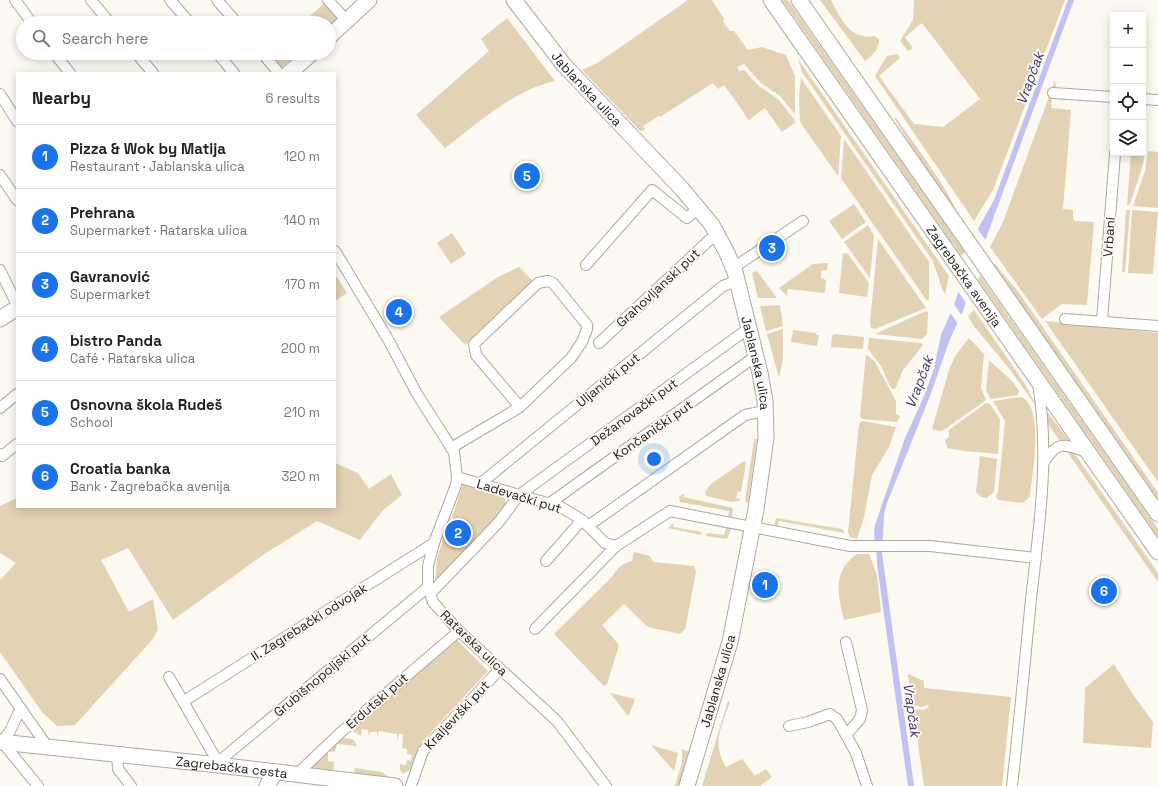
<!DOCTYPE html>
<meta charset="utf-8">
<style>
:root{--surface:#fff;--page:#f2f2f2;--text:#202124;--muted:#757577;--line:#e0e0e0;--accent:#1a73e8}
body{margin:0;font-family:"Space Grotesk",sans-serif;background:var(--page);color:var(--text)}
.controls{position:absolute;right:12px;top:12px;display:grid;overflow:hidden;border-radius:0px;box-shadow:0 2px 10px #0003}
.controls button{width:36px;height:36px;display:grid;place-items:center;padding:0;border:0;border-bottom:1px solid var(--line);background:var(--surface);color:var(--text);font:20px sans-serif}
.you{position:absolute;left:654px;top:459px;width:14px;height:14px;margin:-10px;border:3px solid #fff;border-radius:50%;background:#1a73e8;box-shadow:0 0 0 6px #1a73e833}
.badge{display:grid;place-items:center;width:26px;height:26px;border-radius:50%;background:var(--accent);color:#fff;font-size:13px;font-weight:700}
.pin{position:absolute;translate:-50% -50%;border:2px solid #fff;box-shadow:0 1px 4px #0006}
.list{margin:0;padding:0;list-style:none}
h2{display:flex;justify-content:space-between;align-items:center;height:52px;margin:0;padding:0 16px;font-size:17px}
h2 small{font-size:13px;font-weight:400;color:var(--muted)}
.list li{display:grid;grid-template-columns:26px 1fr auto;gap:12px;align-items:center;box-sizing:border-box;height:64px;padding:0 16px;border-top:1px solid var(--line)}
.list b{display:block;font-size:15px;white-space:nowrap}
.list p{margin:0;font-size:13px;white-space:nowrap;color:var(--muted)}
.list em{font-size:13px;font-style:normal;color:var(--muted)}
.icon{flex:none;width:22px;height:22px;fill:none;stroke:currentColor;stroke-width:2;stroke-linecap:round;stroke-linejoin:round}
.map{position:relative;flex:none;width:1158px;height:786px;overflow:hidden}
.search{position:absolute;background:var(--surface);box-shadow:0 2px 10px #0003;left:16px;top:16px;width:320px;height:44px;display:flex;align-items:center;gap:10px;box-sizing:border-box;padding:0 14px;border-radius:22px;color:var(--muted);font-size:15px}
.panel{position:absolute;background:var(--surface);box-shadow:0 2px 10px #0003;left:16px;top:72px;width:320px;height:436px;border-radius:0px}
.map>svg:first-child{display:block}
.green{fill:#e3d2b4}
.water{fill:#c3c1f4}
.pier{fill:#fdfaf3}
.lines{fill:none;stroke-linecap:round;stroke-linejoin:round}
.street-casing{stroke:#aca9a3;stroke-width:12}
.secondary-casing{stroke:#aca9a3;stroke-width:17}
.street{stroke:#fff;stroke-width:10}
.secondary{stroke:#fff;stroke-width:15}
.labels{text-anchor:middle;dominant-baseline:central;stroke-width:3.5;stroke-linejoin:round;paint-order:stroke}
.street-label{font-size:13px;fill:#1a1917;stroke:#fdfaf3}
.water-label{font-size:14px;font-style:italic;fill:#3b336f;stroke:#fdfaf3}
</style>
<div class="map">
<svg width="1158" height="786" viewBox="0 0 1158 786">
<rect width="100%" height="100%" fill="#fdfaf3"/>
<g class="green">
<polygon points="688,0 712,0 724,19 723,22 730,31 734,31 748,50 762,47 786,55 795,76 795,114 780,96 761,83 744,64 737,67 739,71 744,70 759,86 779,100 796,122 782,132 765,108 749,120 724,85 718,89 713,83 660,117 659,116 643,126 645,130 640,131 582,70 599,62"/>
<polygon points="782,0 788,0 965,252 961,256"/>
<path d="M820,0H831C840,18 851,41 874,36L879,39C880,49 872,55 865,61Z"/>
<polygon points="914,0 1065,0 993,190 974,221 875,76 887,56 897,54 900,58 879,76 914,124 943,127 980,99 922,23 905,37 913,48 908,51 900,41 913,20"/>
<polygon points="326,2 339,17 329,26 329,23 302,23"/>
<path d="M507,18L555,81C514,90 478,123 445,148L416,115L489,51L481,39Z"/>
<polygon points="268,53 298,53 281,68"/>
<polygon points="798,59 949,276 945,294 942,289 933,261 802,72"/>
<polygon points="801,78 841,136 838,176 800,122 799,97"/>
<polygon points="1055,80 1056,87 1053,88 1051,108 1071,110 1063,209 1073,210 1073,218 1075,221 1094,222 1087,305 1062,304 1042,319 990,247 1003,222"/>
<path d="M894,118H896C906,132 957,201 956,212L920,160Z"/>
<polygon points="844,139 929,262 929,299 927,301 841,178"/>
<polygon points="1143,151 1145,151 1143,165 1130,204 1127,206 1131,153 1143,153"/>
<polygon points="1148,151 1158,152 1158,208 1133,206 1145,171"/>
<polygon points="854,204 866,222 842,239 829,221"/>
<polygon points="1126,210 1130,210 1125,272 1122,272"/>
<polygon points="1132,210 1158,212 1153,274 1128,273"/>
<polygon points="868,225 874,236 870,278 844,242"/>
<polygon points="452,233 466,254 451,264 437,243"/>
<polygon points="878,239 926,308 875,329 871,328 870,323"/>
<polygon points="843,253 848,254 869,283 867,297 839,293"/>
<polygon points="828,263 827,270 821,271 821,278 826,280 825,293 788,289 787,296 779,288 813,264"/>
<polygon points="993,264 995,264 1017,290 1158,493 1158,499"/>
<polygon points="519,267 534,282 465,345 439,317 498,277"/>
<polygon points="757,271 776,297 777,298 758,298 752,273"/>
<polygon points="335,274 347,293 335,301"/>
<polygon points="980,275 1158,529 1158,537 978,280"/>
<polygon points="780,305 783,326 766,331 760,306"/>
<polygon points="974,310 1025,384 1038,409 1008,367 973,325 968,316"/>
<polygon points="926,311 928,312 927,334 922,339 875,334"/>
<polygon points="1045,321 1158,333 1158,482"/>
<polygon points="783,329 783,358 779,378 767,334"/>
<polygon points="793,330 816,333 816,335 819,335 817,346 791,342"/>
<polygon points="834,334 864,337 863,349 831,347 832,336"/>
<polygon points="869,338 921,343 923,345 903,370 895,389 892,389 890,386 881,366 868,349"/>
<polygon points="969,338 984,354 981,388 986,400 945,429 940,431 932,429 949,370 955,356"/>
<polygon points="866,354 875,362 896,401 896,414 900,416 897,422 862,419 860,416"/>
<polygon points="989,360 1012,381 1019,391 1018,395 991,399 986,390"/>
<path d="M1022,397C1045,410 1032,474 1030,496L1023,503L998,500L996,496L998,492L1005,421L993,401Z"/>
<polygon points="986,403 989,403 1000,419 998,454 964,451 947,448 945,440 949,437 949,430"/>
<polygon points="1048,413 1068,439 1067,441 1060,441 1048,424"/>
<polygon points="862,421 896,427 889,447 872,475 864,517 857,539 850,537 848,532 859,424"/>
<polygon points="754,439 757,439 748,503 745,501"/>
<polygon points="1069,449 1074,453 1158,573 1158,582 1066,450"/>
<polygon points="980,456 997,459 994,492 987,498 981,497 976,492"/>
<polygon points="744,461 746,463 741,492 738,491 736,498 740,499 739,501 731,502 707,496 705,492 711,484"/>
<polygon points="335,463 358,473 369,489 391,474 402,495 383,510 360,540 317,521 263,555 173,620 128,548 101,560 129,612 153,599 158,630 152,640 75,725 57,726 42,712 0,652 0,580 16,563 0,553 0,506 17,498 17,507 335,507"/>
<polygon points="463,484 504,497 507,508 435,584 437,559 444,536 448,538 450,536 461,548 473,536 452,517"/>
<polygon points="683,494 685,495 683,497 733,508 732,519 728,519 729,511 680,502 679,497"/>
<polygon points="776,518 842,529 845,533 779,521 777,528 774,527"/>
<polygon points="674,523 673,527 702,532 701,535 668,528"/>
<polygon points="726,527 731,529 727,539 706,536 707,533 724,535"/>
<path d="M634,552L650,556L653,562L694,566L696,572L685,629L680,634L648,627L624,604L602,625L619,645L607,684L604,686L554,634L612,577C617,569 622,563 632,561Z"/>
<path d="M857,554H869L877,575L881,612L844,620C838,595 832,571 857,554Z"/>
<polygon points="457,640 488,671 421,743 423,744 418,751 410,770 403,774 400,770 400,764 406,765 407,760 411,761 412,755 407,754 407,749 402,748 403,734 399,734 397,741 397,734 379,731 377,738 377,732 370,732 369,737 368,730 362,729 361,736 350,729"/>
<polygon points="1114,664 1134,696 1153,722 1151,748 1083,743 1085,688"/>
<polygon points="908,674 924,681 924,688 1011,697 1002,786 924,786 913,709 924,710 929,707 928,705 921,707 912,705"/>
<polygon points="610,693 635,699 629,715 628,716"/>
<path d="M728,701L730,702C722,726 711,743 726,767L742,759L755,776L766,769L772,777L760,786H702Z"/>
<polygon points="346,738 354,740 357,746 337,744 335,752 328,751 328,761 334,762 333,771 309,768 339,739"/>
<polygon points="651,745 678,753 674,771"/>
<polygon points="682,749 689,752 679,786 675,786 682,762"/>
<polygon points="355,768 382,772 390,778 354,773"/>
</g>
<path class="water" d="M1068,0H1074L986,238L963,311L950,339L930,396L887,503L884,514L882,553L914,786H908L877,565C878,551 872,539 875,525L905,438L925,394L934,368L941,335L954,305L979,227L994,200Z"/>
<g class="pier">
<polygon points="977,228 987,242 967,304 957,290"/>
<polygon points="953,303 962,316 958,324 949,311"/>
</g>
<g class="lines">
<g class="street-casing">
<g id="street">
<polyline points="15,0 32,23"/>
<polyline points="91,0 110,23"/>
<polyline points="170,0 190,23"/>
<polyline points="217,0 237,23"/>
<polyline points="328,0 347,21"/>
<polyline points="54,53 70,73"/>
<polyline points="136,53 153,73"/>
<polyline points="217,53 234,73"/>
<polyline points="262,53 279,73"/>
<polyline points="1053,93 1113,97"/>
<polyline points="0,94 17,121"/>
<polyline points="1143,99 1158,100"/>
<polyline points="0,175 17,200"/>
<polyline points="335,251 389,341 417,394 454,452 457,477 456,485 434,543 428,566 428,587 433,602 459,631 557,721 606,786"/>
<polyline points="586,265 652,190 687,218 699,208"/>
<polyline points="733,268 803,221"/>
<polyline points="0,270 17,305"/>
<polyline points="1065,319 1158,326"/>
<polyline points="1102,321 1115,153"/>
<polyline points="599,343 717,233"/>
<polyline points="0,408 17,394"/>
<polyline points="451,448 520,407 571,358 582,342 587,329 587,325 553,283 548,281 538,283 474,344 476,355 520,407"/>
<polyline points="0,454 2,456 17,444"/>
<path d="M1044,462C1058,440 1065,444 1087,452"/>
<polyline points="457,477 561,507 582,520 605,543 616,546"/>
<polyline points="481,483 723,286 737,281"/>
<polyline points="550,503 756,356"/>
<polyline points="588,526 745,415 765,411"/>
<polyline points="546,561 582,520"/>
<polyline points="430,594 499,522 519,495 749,328"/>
<polyline points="535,629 616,546 670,511 850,546 930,546 1036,558"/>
<polyline points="846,642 862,710 860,719 846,735 856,753 867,786"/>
<polyline points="169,677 215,757 218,765"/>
<polyline points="0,679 47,746"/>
<polyline points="184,701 434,543"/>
<polyline points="20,710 10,731 2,742 38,786"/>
<polyline points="789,726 808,722 830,714 837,719 846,735"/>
<polyline points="117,754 118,769 131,786"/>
<polyline points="218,765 223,758 428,587"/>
<polyline points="297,774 340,733 459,631"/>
<polyline points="411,786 423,751 500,669"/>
<path d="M1012,786C1019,724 1025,661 1031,599C1039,528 1050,455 1038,384"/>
</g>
</g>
<g class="secondary-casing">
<g id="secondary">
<path id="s1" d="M514,0L564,65L682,189L712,225L727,253L735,272L760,373L765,401L766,438L756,509L730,642L687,786"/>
<path id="s2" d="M771,0L1158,552"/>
<polyline points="799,0 1158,514"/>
<polyline points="329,37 369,0"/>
<polyline points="289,73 312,53"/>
<polyline points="0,319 17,308"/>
<path id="s3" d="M0,742L218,765L395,786"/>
<polyline points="267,786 275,772"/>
</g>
</g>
<use href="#street" class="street"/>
<use href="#secondary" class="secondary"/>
</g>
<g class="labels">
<g class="street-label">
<text stroke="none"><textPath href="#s1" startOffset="115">Jablanska ulica</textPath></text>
<text transform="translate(1109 237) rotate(-86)">Vrbani</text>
<text stroke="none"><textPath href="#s2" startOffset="337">Zagrebačka avenija</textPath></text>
<text transform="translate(658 288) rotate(-43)">Grahovljanski put</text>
<text stroke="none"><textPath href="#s1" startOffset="446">Jablanska ulica</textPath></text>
<text transform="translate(608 380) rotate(-39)">Uljanički put</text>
<text transform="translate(634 412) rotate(-36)">Dežanovački put</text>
<text transform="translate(653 430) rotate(-35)">Končanički put</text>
<text transform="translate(519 496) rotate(17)">Ladevački put</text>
<text transform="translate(309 622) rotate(-32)">II. Zagrebački odvojak</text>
<text transform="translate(474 643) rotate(44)">Ratarska ulica</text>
<text transform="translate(322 675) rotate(-40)">Grubišnopoljski put</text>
<text transform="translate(718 681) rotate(-74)">Jablanska ulica</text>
<text transform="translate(377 701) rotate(-41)">Erdutski put</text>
<text transform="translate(457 715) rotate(-47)">Kraljevrški put</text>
<text stroke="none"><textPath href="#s3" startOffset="233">Zagrebačka cesta</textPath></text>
</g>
<g class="water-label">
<text transform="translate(1030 78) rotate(-70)">Vrapčak</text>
<text transform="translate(919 382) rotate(-69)">Vrapčak</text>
<text transform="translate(912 710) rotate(82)">Vrapčak</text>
</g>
</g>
</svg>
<div class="controls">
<button>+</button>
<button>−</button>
<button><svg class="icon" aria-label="locate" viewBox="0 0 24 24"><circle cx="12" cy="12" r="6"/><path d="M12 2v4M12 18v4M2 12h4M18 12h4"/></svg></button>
<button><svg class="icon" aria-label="layers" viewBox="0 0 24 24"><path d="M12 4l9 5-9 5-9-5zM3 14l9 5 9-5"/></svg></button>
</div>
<div class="you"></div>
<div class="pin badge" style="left:765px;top:585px">1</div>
<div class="pin badge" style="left:458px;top:533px">2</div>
<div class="pin badge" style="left:772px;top:248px">3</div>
<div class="pin badge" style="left:399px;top:312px">4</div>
<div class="pin badge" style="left:527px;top:176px">5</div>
<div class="pin badge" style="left:1104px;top:591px">6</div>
<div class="search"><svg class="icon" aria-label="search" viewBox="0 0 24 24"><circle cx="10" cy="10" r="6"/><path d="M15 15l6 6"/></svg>Search here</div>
<section class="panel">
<h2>Nearby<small>6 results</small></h2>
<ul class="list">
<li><span class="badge">1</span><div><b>Pizza &amp; Wok by Matija</b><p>Restaurant · Jablanska ulica</p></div><em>120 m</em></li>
<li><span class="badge">2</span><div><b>Prehrana</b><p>Supermarket · Ratarska ulica</p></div><em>140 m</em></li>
<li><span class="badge">3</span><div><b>Gavranović</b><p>Supermarket</p></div><em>170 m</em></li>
<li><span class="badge">4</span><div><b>bistro Panda</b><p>Café · Ratarska ulica</p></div><em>200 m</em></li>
<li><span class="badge">5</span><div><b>Osnovna škola Rudeš</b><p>School</p></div><em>210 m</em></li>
<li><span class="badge">6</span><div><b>Croatia banka</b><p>Bank · Zagrebačka avenija</p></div><em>320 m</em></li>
</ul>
</section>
</div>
